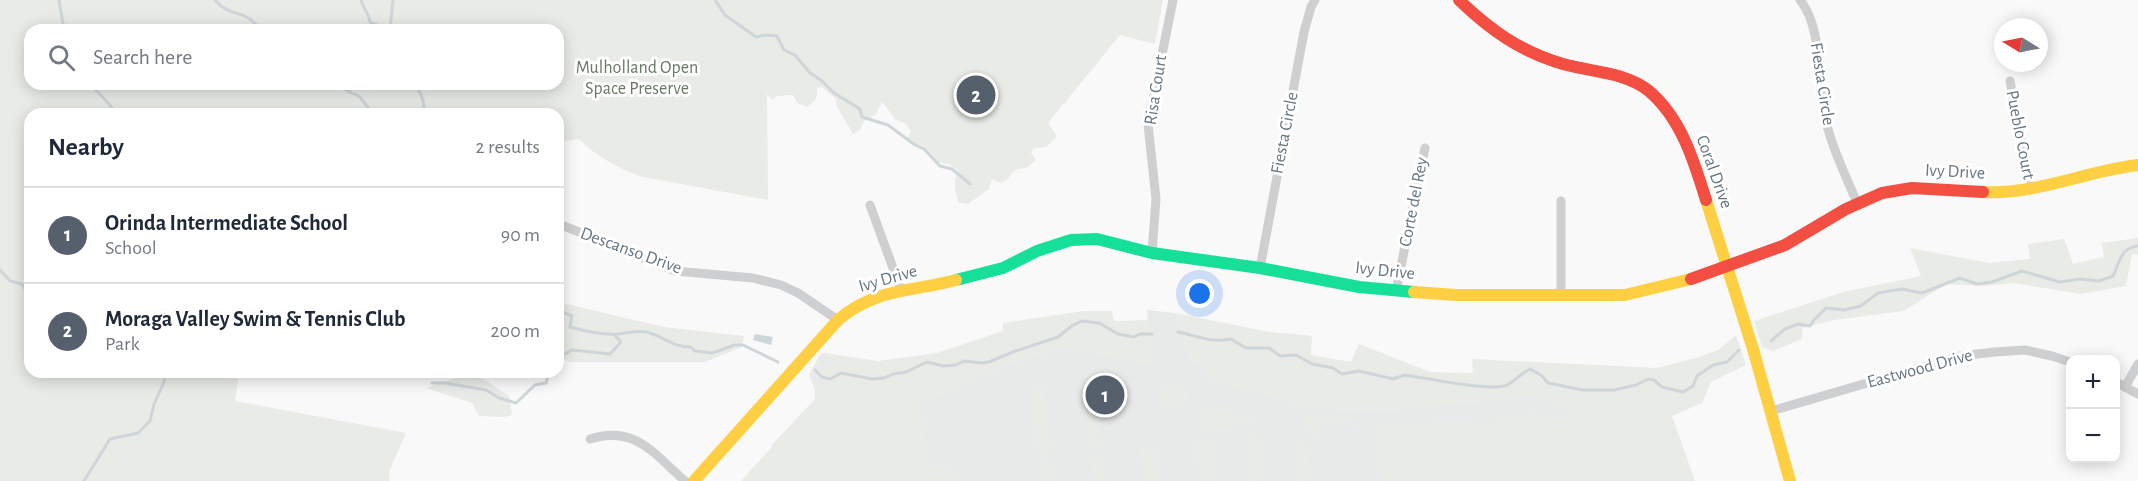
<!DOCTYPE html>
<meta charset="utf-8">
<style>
:root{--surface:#fff;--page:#f2f2f3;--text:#1f2937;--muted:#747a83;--line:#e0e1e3;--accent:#56606c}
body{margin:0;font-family:"Alegreya Sans",sans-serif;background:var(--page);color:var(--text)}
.controls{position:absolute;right:18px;bottom:18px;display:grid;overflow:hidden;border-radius:12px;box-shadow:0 3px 15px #0003}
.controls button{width:54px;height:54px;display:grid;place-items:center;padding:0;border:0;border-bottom:2px solid var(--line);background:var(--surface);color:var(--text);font:30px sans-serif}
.compass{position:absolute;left:1994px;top:18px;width:54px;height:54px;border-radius:50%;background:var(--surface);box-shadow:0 3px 15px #0003;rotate:280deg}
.you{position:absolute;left:1200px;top:294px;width:21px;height:21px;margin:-15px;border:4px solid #fff;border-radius:50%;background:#1a73e8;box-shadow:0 0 0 9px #1a73e833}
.badge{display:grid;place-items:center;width:39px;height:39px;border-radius:50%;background:var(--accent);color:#fff;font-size:20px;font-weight:700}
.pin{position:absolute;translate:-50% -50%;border:3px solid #fff;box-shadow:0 2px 6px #0006}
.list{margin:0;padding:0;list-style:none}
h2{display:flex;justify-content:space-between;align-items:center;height:78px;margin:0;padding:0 24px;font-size:26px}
h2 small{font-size:20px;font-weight:400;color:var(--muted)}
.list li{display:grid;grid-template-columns:39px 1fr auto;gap:18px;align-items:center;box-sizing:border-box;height:96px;padding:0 24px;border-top:2px solid var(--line)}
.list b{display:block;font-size:22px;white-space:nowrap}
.list p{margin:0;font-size:20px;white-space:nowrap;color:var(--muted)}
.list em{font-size:20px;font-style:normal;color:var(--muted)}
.icon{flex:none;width:33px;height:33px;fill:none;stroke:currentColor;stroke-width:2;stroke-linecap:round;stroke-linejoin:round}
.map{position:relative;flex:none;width:2138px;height:481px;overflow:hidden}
.search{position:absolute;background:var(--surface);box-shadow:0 3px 15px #0003;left:24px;top:24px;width:540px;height:66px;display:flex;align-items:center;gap:15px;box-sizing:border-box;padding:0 21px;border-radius:18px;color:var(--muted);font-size:22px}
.panel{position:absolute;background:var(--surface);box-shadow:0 3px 15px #0003;left:24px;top:108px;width:540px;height:270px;border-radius:18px}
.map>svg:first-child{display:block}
.built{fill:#e8e9e9}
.green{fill:#e8ebe6;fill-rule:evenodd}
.water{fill:#ced6d9}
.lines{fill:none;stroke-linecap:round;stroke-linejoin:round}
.stream{stroke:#ced6d9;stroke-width:3}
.street{stroke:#cecfd0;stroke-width:9}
.fast{stroke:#16e098;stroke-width:12}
.slow{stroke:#ffcf43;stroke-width:12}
.jam{stroke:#f24e42;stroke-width:12}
.labels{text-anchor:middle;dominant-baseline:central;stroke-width:6;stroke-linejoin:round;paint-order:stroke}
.park-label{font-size:18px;fill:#687a64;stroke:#fff}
.street-label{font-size:18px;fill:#657683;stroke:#fff}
</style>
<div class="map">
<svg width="2138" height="481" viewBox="0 0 2138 481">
<rect width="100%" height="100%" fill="#f9f9f9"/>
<polygon class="built" points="1147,310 1176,313 1189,358 1203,366 1212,380 1289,400 1289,405 1371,411 1524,396 1570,407 1695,481 818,481 771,446 815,399 815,390 938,396 992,370 1059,348 1092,351 1152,365"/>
<g class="green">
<path d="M0,0H1163L1155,44L1120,35L1066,101L1067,103L1063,104L1048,123L1057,136L1046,147L1034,148L1031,153L1036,160L1028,167L1014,170L1008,179L1001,183L992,179L989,189L968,204L959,203C954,189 953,184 958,170L948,164L936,162L924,149L915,145L906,139L911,132L906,124L896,120L882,102L875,115L864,121L860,130L853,134L836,105L837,100L822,87L817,88C818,98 816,101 807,107L797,103L793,95L777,96L772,100L767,94L768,200L643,177C619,169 597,157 579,139L558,142V114H30V372H239L235,401L406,433L389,472L390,481H0ZM30,30H558V84H30Z"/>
<polygon points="2138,238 2138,255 2132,254 2126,286 2081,294 2014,283 1983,286 1946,284 1904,311 1834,320 1802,328 1802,339 1773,351 1762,347 1754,321 1843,292 1921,276 1910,248 1989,263 2030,259 2028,244 2064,239 2073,264 2104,257 2102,243"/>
<polygon points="558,302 664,327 744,336 742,347 705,362 569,362 558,355"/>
<polygon points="1084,311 1112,311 1114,321 1148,320 1152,365 1092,351 1059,348 992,370 938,396 920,401 929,469 946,467 956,478 962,481 741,481 815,399 815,390 809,375 820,355 824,353 878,361 937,353 1003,331 1003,323"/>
<polygon points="1176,313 1269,332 1312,336 1311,355 1351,362 1359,344 1430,372 1473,373 1472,359 1657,368 1699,357 1718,350 1736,335 1746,365 1711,382 1702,403 1672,416 1695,481 1382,481 1375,424 1382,422 1468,421 1483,423 1490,423 1503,416 1523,417 1527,411 1537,414 1537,416 1567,421 1570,408 1524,396 1371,411 1289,405 1289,400 1212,380 1203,366 1189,358"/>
<polygon points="473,372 509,396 512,415 504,417 479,416 472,403 426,388"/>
<polygon points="1087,381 1096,383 1098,399 1095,399 1096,404 1093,405 1095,420 1098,420 1099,429 1097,430 1098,440 1101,440 1102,447 1090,448 1081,382"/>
<circle cx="1174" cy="397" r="14"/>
<polygon points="1043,385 1052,452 1038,455 1031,400 1036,387"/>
<polygon points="1207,407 1261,421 1202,432 1200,420"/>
<polygon points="1302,414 1363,423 1363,429 1321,422 1319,438 1304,427"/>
<polygon points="1258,432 1265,481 1252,481 1246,433"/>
<polygon points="1210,438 1216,481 1200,481 1194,440"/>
<path d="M1295,441H1299L1306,447L1305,451L1308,452C1309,462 1306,470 1307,481H1300Z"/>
<polygon points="1154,446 1159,481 1144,481 1139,448"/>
<polygon points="1103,453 1107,481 1093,481 1090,455"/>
<polygon points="1053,460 1056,481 1042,481 1040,462"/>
</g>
<polygon class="water" points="755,334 773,337 771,345 753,340"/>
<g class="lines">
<g class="stream">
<polyline points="59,0 63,24 68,30"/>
<path d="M215,0C229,16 235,9 250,19C254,22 257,26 261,30"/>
<path d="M361,0C363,8 369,13 370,22L377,25V30"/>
<polyline points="715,0 725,15 756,37 766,35 777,36 784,50 795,55 809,72 822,81 834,93 860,109 862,117 888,125 915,145 924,149 940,166 952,169 970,184"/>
<polyline points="390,30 393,0"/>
<polyline points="90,84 110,105 115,114"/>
<polyline points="333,84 360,97 370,110 376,114"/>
<path d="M414,84C421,92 426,104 423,114"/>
<polyline points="0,270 10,281 22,284 30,297"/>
<path d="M558,310L572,316L570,327C584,331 603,335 618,334C627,333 637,330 646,332C662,335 674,348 691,347L695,351L712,353L735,345H743L778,362"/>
<path d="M1178,332C1199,336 1209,343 1231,339L1246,348H1269L1280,356L1296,355L1312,364L1333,368L1342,374L1359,371L1393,379L1405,375C1425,378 1492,392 1507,385C1512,383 1522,373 1530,369L1541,375L1548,383L1583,390H1614L1636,385L1648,379L1654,380L1662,387L1683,392L1693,386L1697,376L1713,365L1727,362L1739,350"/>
<path d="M1771,341L1785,329L1798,324L1810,326L1814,320L1826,308L1844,310L1861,306L1878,293L1902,289L1922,293L1960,278L1977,284L1992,282L2022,271L2060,282L2080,279L2099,281L2113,276C2120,262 2120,248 2138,246"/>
<polyline points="558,358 572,350 610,354 621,342 615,335"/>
<polyline points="815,370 822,377 830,379 841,373 872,379 884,378 893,374 906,372 927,362 943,366 956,365 964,361 982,363 989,362 1013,352 1058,337 1073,325 1082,321 1099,323 1118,334 1134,337 1140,334 1152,334"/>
<polyline points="432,383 445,383 486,390 499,398 516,403 535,385 546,383 549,372"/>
<polyline points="84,481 110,439 138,433 150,421 154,404 164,382 166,372"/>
</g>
<g class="street">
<path d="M1800,0C1824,29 1817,89 1827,125C1833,151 1847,178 1857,203"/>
<polyline points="2010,81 2031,188"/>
<polyline points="870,205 901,290"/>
<polyline points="558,227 564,226 675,271 753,278 781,285 798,293 838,320"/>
<polyline points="1152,253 1156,199 1148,124 1173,0"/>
<polyline points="1260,268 1304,32 1311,7 1315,0"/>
<polyline points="1396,291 1425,148"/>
<polyline points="1561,295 1561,201"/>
<polyline points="2116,382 2138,394"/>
<polyline points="2125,387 2138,364"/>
<polyline points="1771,411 1960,356 1995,352 2025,350 2052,356 2070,362"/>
<path d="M590,439C635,425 653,453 685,481"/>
</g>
<polyline class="fast" points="956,280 1003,268 1037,251 1071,240 1097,239 1152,253 1260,268 1359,287 1414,292"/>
<g class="slow">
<path d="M1983,192C2036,195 2086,171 2138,165"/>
<polyline points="1706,200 1753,349 1790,481"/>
<polyline points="1414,292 1456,295 1625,295 1691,279"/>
<path d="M694,481L838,320C875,288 912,292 956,280"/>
</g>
<g class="jam">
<path d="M1459,0C1490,30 1521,52 1563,64C1591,72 1626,72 1649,91C1681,118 1694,161 1706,200"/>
<polyline points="1691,279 1785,245 1846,209 1882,193 1912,188 1983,192"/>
</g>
</g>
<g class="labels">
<g class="park-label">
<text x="637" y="68">Mulholland Open<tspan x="637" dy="21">Space Preserve</tspan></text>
</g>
<g class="street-label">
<text transform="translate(1822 84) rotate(81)">Fiesta Circle</text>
<text transform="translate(1156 90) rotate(-81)">Risa Court</text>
<text transform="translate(1285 133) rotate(-79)">Fiesta Circle</text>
<text transform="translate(2020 135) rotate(79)">Pueblo Court</text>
<text transform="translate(1714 172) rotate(70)">Coral Drive</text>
<text transform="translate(1955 172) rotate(3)">Ivy Drive</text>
<text transform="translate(1414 202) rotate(-79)">Corte del Rey</text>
<text transform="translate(631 251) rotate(20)">Descanso Drive</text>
<text transform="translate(1385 271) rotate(6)">Ivy Drive</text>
<text transform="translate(888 279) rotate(-16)">Ivy Drive</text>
<text transform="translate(1920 369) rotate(-15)">Eastwood Drive</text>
</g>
</g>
</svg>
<div class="controls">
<button>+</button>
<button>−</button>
</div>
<svg class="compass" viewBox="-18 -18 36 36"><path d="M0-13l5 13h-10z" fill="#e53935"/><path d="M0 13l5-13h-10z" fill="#747a83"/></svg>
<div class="you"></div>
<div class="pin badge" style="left:1105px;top:395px">1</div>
<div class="pin badge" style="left:976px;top:95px">2</div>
<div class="search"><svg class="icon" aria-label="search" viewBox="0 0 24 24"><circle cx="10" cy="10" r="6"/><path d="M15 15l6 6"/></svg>Search here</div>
<section class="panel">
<h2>Nearby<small>2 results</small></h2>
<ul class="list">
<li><span class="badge">1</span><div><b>Orinda Intermediate School</b><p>School</p></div><em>90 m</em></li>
<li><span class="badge">2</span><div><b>Moraga Valley Swim &amp; Tennis Club</b><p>Park</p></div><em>200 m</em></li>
</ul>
</section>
</div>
